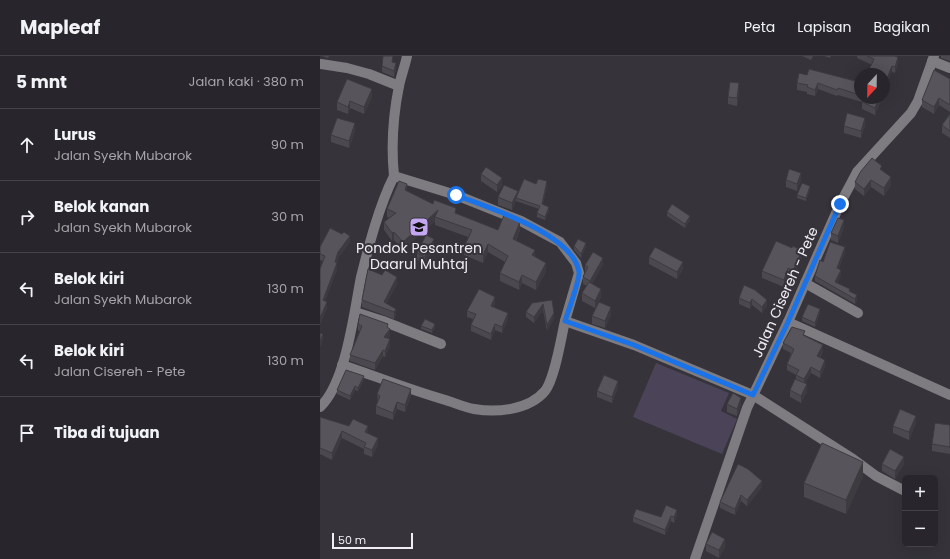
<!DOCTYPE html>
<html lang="id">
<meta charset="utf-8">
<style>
:root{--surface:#28262c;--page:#302e34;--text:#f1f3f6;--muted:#a5a5a9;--line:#444348}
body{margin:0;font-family:Poppins,sans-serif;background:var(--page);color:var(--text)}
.controls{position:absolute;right:12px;bottom:12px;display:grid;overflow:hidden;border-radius:6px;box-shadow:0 4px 16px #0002}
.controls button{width:36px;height:36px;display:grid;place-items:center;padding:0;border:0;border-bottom:1px solid var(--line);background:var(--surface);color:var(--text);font:20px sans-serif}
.compass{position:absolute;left:534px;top:12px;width:36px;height:36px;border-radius:50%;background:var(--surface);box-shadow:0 4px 16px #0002;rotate:202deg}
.scale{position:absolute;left:12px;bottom:10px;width:81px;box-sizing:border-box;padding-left:4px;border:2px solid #f0eef4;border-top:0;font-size:11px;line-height:14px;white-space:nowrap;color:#f0eef4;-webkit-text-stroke:3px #36333b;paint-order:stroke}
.stop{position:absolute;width:12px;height:12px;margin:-9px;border:3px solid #1a73e8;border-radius:50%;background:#fff}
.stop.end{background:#1a73e8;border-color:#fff;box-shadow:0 1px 4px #0008}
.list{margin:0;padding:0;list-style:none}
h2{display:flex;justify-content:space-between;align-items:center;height:52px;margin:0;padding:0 16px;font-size:17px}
h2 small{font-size:13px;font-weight:400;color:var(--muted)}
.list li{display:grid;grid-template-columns:26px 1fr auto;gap:12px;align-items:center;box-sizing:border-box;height:72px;padding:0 16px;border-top:1px solid var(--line)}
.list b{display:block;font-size:15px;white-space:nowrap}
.list p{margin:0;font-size:13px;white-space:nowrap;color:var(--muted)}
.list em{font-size:13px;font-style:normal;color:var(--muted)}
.icon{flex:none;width:22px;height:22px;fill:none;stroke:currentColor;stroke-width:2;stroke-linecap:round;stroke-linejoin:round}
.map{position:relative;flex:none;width:630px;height:503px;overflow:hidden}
header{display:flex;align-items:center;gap:24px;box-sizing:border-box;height:56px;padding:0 20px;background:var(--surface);border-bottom:1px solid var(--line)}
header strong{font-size:19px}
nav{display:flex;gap:22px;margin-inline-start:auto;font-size:14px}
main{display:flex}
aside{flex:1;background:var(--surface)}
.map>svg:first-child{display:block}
.green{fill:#4b4458}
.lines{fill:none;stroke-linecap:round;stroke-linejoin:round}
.minor{stroke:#7e7c80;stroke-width:10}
.wall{fill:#4b484f}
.shaded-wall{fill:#3d3b40}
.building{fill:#57545c;stroke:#3d3b40}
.route{stroke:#1a73e8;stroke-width:5}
.labels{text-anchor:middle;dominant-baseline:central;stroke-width:4;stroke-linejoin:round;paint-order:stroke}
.poi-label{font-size:14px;fill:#f0eef4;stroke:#36333b}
.street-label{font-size:14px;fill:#f0eef4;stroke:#36333b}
</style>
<header>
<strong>Mapleaf</strong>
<nav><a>Peta</a><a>Lapisan</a><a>Bagikan</a></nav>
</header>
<main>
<aside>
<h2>5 mnt<small>Jalan kaki · 380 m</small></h2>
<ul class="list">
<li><svg class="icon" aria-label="ahead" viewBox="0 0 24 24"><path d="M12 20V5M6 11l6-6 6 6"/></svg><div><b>Lurus</b><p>Jalan Syekh Mubarok</p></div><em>90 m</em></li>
<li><svg class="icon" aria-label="right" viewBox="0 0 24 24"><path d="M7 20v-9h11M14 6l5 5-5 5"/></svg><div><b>Belok kanan</b><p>Jalan Syekh Mubarok</p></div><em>30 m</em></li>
<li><svg class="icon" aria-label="left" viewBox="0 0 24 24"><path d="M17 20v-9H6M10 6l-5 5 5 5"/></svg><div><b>Belok kiri</b><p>Jalan Syekh Mubarok</p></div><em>130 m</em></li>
<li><svg class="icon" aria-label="left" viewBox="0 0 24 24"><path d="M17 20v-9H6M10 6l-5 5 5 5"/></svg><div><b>Belok kiri</b><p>Jalan Cisereh - Pete</p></div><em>130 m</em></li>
<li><svg class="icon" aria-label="arrive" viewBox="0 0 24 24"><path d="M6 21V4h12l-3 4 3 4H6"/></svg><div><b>Tiba di tujuan</b></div></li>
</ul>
</aside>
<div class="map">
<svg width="630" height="503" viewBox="0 0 630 503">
<rect width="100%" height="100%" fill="#36333b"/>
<polygon class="green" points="336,307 409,337 401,355 417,363 402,398 313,361"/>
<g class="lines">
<g class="minor">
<polyline points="612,5 630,12"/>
<polyline points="1,8 27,12 49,18 79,30"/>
<polyline points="74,120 136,139 201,165 240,186 256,207 259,217 245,265 314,289 433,339 533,403 556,420 585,435"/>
<path d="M74,120C71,90 73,60 79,30C81,20 85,10 87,0"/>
<polyline points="485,227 538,257"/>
<polyline points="35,256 63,265 121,288"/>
<polyline points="468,266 630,339"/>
<path d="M22,309C55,320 88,333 122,343C133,346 143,351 154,353C177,357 209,354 225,335C235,322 241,282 245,265"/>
<path d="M0,351C26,327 34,256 41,221C49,189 59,150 74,120"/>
<polyline points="375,503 427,352 468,266 520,148 537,116 591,57 598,45 614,0"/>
</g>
</g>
<g class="wall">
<polygon points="2,0 9,0 8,2"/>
<polygon points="482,0 493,0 491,4"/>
<polygon points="504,0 511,0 510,2"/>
<polygon points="537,0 574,0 578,8 575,17 552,9 537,2"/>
<polygon points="621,0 630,0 630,5 621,2"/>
<polygon points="73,6 76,13 74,21 62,16 62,10"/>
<polygon points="487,19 539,26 540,22 540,42 562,42 555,59 542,53 542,46 518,39 517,40 498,33 495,40 487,38 487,36 477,34 477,27"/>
<polygon points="630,23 630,56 619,49 614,58 602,51 602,44"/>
<polygon points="419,34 417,50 408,48 408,41"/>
<polygon points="52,41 44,58 30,52 28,58 17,54 17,46"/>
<polygon points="630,58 630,82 622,77 622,69"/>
<polygon points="545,69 541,82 524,77 524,70"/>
<polygon points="35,75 29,92 11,86 11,79"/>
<polygon points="562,115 571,129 564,140 551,131 544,140 535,133 535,126"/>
<polygon points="161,118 182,129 177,136 161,125"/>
<polygon points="466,124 481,124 477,135 466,131"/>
<polygon points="216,128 227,129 223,148 229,155 225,164 217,161 217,157 219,153 196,145 192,154 178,149 178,141 198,138"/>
<polygon points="490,133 486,145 477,142 477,139"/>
<polygon points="87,135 113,148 178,174 200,174 196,185 215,200 226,215 216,234 202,227 199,234 180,225 180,217 185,206 168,196 163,207 144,199 144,191 148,181 115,169 115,165 83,194 74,184 72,185 64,174 64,166 70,162 67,161 67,153"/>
<polygon points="347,156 370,164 365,172 347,160"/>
<polygon points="524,171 518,187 511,184 511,177"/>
<polygon points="30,186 18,202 17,207 17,213 5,245 7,252 0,268 0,213 3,205 0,204 0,191"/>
<polygon points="114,190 105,208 97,204 97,197"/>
<polygon points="254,190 266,190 261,202 254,194"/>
<polygon points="472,192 482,202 473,221 468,219 464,231 442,222 442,215"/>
<polygon points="525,196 519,212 521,219 517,227 530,235 537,244 535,248 495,225 495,220 503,206"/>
<polygon points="329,201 363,213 357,223 329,208"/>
<polygon points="283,208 272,228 281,241 275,252 262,245 262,237 267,230 263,228 263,221 265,215 265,209"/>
<polygon points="77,228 66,248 76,253 76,259 74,263 42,251 42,244"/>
<polygon points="424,229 447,250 442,257 432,249 430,253 419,248 419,242"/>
<polygon points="232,244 234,262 227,275 223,254 214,267 206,261 206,256"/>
<polygon points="175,247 173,251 188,263 182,277 175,274 171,284 151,275 151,269 153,263 147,261 147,255"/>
<polygon points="500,257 495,271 482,265 482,261"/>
<polygon points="291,259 285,272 272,268 272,260"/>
<polygon points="38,268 68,272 70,279 68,283 70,290 65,301 63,300 55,314 30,305 30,299 40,276 38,274"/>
<polygon points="101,270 115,272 112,277 101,273"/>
<polygon points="485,280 503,295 500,302 505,310 500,322 491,317 485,327 487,336 481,347 470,341 470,334 476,323 476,319 467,314 467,308 471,297 463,293 463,287"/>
<polygon points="44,323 38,335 35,334 30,344 17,338 17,334"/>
<polygon points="298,331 292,347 277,341 277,335"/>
<polygon points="57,338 91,340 85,356 77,353 73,364 56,358 56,350 58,346"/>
<polygon points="407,348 421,349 417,360 407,356"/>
<polygon points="0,361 48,377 48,378 58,389 52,401 44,398 44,393 22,382 12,404 0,398"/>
<polygon points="596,367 589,384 573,377 573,370"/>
<polygon points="630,369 630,398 612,395 612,388"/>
<polygon points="562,408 584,408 575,423 562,415"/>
<polygon points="543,420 526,458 484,441 484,427"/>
<polygon points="442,431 427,450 421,445 415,459 400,452 400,446"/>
<polygon points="357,459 354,467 351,465 345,479 313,466 313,461 341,461"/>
<polygon points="386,488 405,490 399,502 386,495"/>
</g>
<g class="shaded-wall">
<polygon points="578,1 578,8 575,17 575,11"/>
<polygon points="76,7 76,13 74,21 74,15"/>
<polygon points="572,10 572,16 564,36 564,30"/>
<polygon points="419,27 419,34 417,50 417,42"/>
<polygon points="498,27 498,33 495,40 495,34"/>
<polygon points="52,33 52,41 44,58 44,51"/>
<polygon points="559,42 562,42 555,59 555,52"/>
<polygon points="619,42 619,49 614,58 614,51"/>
<polygon points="30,45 30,52 28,58 28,51"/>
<polygon points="545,62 545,69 541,82 541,75"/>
<polygon points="35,67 35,75 29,92 29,85"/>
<polygon points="481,117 481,124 477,135 477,128"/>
<polygon points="571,121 571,129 564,140 564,132"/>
<polygon points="182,122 182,129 177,136 177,129"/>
<polygon points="551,124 551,131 544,140 544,133"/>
<polygon points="227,125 227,129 222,152 222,148"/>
<polygon points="87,128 87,136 85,134"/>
<polygon points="490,130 490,133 486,145 486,142"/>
<polygon points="198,135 198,142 196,142 196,145 192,154 192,147"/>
<polygon points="229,151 229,155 225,164 225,161"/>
<polygon points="118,154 115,161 115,165 83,194 83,186"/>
<polygon points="370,160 370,164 365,172 365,168"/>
<polygon points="524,164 524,171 518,187 518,180"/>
<polygon points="200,166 200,174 193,192 193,183"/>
<polygon points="74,176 74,184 72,185 72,177"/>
<polygon points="30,180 30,186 18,202 17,207 17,213 3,250 3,244 18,196"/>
<polygon points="114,183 114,190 105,208 105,201"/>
<polygon points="266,187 266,190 261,202 261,198"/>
<polygon points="168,188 168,196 163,207 163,199"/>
<polygon points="525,191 525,196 517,217 517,212"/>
<polygon points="215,194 215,202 212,199"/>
<polygon points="482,195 482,202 473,221 473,215"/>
<polygon points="283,202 283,208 270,232 270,225"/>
<polygon points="363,206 363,213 357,223 357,216"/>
<polygon points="226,207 226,215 216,234 216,226"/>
<polygon points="468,212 468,219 464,231 464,224"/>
<polygon points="521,214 521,219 515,231 515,226"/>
<polygon points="202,219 202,227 199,234 199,226"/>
<polygon points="77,221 77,228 64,253 64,246"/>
<polygon points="281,233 281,241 275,252 275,245"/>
<polygon points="537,239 537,244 535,248 535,243"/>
<polygon points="175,241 175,247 171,256 171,250"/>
<polygon points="432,243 432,249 430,253 430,247"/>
<polygon points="447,244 447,250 442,257 442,251"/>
<polygon points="7,246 7,252 0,268 0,262"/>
<polygon points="223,248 223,254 214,267 214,261"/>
<polygon points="291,251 291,259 285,272 285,265"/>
<polygon points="76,253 76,259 74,263 74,256"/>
<polygon points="500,253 500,257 495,271 495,267"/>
<polygon points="188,257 188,263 182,277 182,271"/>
<polygon points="234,257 234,262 227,275 227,269"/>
<polygon points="115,268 115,272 112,277 112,274"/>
<polygon points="175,268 175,274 171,284 171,278"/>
<polygon points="70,273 70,279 64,288 64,281"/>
<polygon points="3,278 3,284 0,292 0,286"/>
<polygon points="70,283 70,290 65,301 65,295"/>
<polygon points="503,289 503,295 497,306 497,300"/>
<polygon points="63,294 63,300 55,314 55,307"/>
<polygon points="505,304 505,310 500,322 500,316"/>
<polygon points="491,311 491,317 484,329 484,323"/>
<polygon points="44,320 44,323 38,335 38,332"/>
<polygon points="298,325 298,331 292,347 292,341"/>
<polygon points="487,328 487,336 481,347 481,340"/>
<polygon points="35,330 35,334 30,344 30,340"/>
<polygon points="91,333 91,340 85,356 85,349"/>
<polygon points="421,342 421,349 417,360 417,353"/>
<polygon points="77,346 77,353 73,364 73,357"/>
<polygon points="596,360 596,367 589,384 589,376"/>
<polygon points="48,370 48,377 45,383 45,376"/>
<polygon points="22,375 22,382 12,404 12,397"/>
<polygon points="58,382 58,389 52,401 52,394"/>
<polygon points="584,401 584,408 575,423 575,415"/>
<polygon points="543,406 543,420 526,458 526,444"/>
<polygon points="442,425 442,431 427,450 427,444"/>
<polygon points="421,439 421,445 415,459 415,453"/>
<polygon points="357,454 357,459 354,467 354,461"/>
<polygon points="351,460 351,465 345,479 345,474"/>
<polygon points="405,483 405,490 399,502 399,494"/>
</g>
<g class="building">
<polygon points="63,0 73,0 72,6 76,7 74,15 62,10"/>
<polygon points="547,0 574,0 578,1 575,11 572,10 564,30 564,18 547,18 554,3"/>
<polygon points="489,13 539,26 540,22 540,39 518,32 517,34 498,27 495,34 487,31 488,29 477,27 479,17 487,19"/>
<polygon points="614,14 630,23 630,49 619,42 614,51 602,44"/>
<polygon points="27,23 52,33 44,51 30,45 28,51 17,46"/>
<polygon points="410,26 419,27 417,42 408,41"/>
<polygon points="544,42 559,42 555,52 542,46"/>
<polygon points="527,57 545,62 541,75 524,70"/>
<polygon points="630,58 630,75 622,69"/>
<polygon points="17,62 35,67 29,85 11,79"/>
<polygon points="552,102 562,110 560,113 571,121 564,132 551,124 544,133 535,126 541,115"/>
<polygon points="166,111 182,122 177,129 161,118"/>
<polygon points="469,113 481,117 477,128 466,124"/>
<polygon points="204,123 216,128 218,123 227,125 222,148 229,151 225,161 217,157 220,150 196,142"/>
<polygon points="79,125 87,128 85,134 113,148 114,144 136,152 135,157 178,174 184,159 200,166 193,183 215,194 212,199 226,207 216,226 202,219 199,226 180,217 188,200 168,188 163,199 144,191 152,174 115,161 118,154 83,186 74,176 72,177 64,166 76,157 67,153"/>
<polygon points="482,127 490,130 486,142 477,139"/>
<polygon points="184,129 198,135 192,147 178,141"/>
<polygon points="352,148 370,160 365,168 347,156"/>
<polygon points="518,162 524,164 518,180 511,177"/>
<polygon points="10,172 22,178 24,176 30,180 18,196 15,206 17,207 3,244 7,246 0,262 0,213 5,200 0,198 0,191"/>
<polygon points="106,179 114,183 105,201 97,197"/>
<polygon points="258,183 266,187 261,198 254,190"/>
<polygon points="456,185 472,192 473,190 482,195 473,215 468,212 464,224 442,215"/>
<polygon points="510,186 525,191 517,212 521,214 515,226 530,233 529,235 537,239 535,243 495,220 500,204 503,206"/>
<polygon points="335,191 363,206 357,216 329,201"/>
<polygon points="273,196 283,202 270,225 263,221 268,211 265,209"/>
<polygon points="48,213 62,219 65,214 77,221 64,246 76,253 74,256 42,244"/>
<polygon points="269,226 281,233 275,245 262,237"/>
<polygon points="424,229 435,234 447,244 442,251 432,243 430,247 419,242"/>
<polygon points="159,233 175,241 171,250 188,257 182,271 175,268 171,278 151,269 156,258 147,255"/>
<polygon points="232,244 234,257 227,269 223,248 214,261 206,256 212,247"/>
<polygon points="279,246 291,251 285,265 272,260"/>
<polygon points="488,248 500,253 495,267 482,261"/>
<polygon points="40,258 68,268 67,271 70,273 64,281 70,283 65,295 63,294 55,307 30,299 42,270 38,268"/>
<polygon points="105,263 115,268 112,274 101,270"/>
<polygon points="472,271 485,275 483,279 503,289 497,300 505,304 500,316 491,311 484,323 476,319 479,314 467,308 474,293 463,287"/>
<polygon points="0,277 3,278 0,286"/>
<polygon points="26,314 44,320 38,332 35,330 30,340 17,334"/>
<polygon points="284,319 298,325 292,341 277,335"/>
<polygon points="63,323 91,333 85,349 77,346 73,357 56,350 60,340 57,338"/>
<polygon points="475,323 487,328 481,340 470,334"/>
<polygon points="413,337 421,342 417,353 407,348"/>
<polygon points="580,353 596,360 589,376 573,370"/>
<polygon points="0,361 29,370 33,363 48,370 45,376 58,382 52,394 44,391 46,387 22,375 12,397 0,392"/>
<polygon points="615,367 630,369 630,391 612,388"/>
<polygon points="502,387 543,406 526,444 484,427"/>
<polygon points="570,393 584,401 575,415 562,408"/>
<polygon points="418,408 428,413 442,425 427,444 421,439 415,453 400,446"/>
<polygon points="346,449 357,454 354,461 351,460 345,474 313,461 316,453 341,461"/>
<polygon points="392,476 405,483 399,494 386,488"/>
</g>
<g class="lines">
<path class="route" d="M136,139C168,152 253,177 259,216C260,223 248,256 245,265L314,289L433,339L468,266L520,148"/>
</g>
<defs>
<g id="school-square" transform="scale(1)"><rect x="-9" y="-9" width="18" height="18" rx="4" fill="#c4a7f1" stroke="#36333b"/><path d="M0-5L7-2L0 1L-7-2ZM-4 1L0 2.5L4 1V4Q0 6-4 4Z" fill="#111"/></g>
</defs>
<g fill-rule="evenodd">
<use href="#school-square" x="99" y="171"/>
</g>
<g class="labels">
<g class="poi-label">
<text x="99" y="192">Pondok Pesantren<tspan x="99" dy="16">Daarul Muhtaj</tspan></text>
</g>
<g class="street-label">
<text transform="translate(465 236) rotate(-66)">Jalan Cisereh - Pete</text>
</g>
</g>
</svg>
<div class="controls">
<button>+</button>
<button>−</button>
</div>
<svg class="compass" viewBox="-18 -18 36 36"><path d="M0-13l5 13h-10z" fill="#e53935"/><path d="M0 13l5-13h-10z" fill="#a5a5a9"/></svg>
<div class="scale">50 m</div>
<div class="stop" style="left:136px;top:139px"></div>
<div class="stop end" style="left:520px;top:148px"></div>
</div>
</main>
